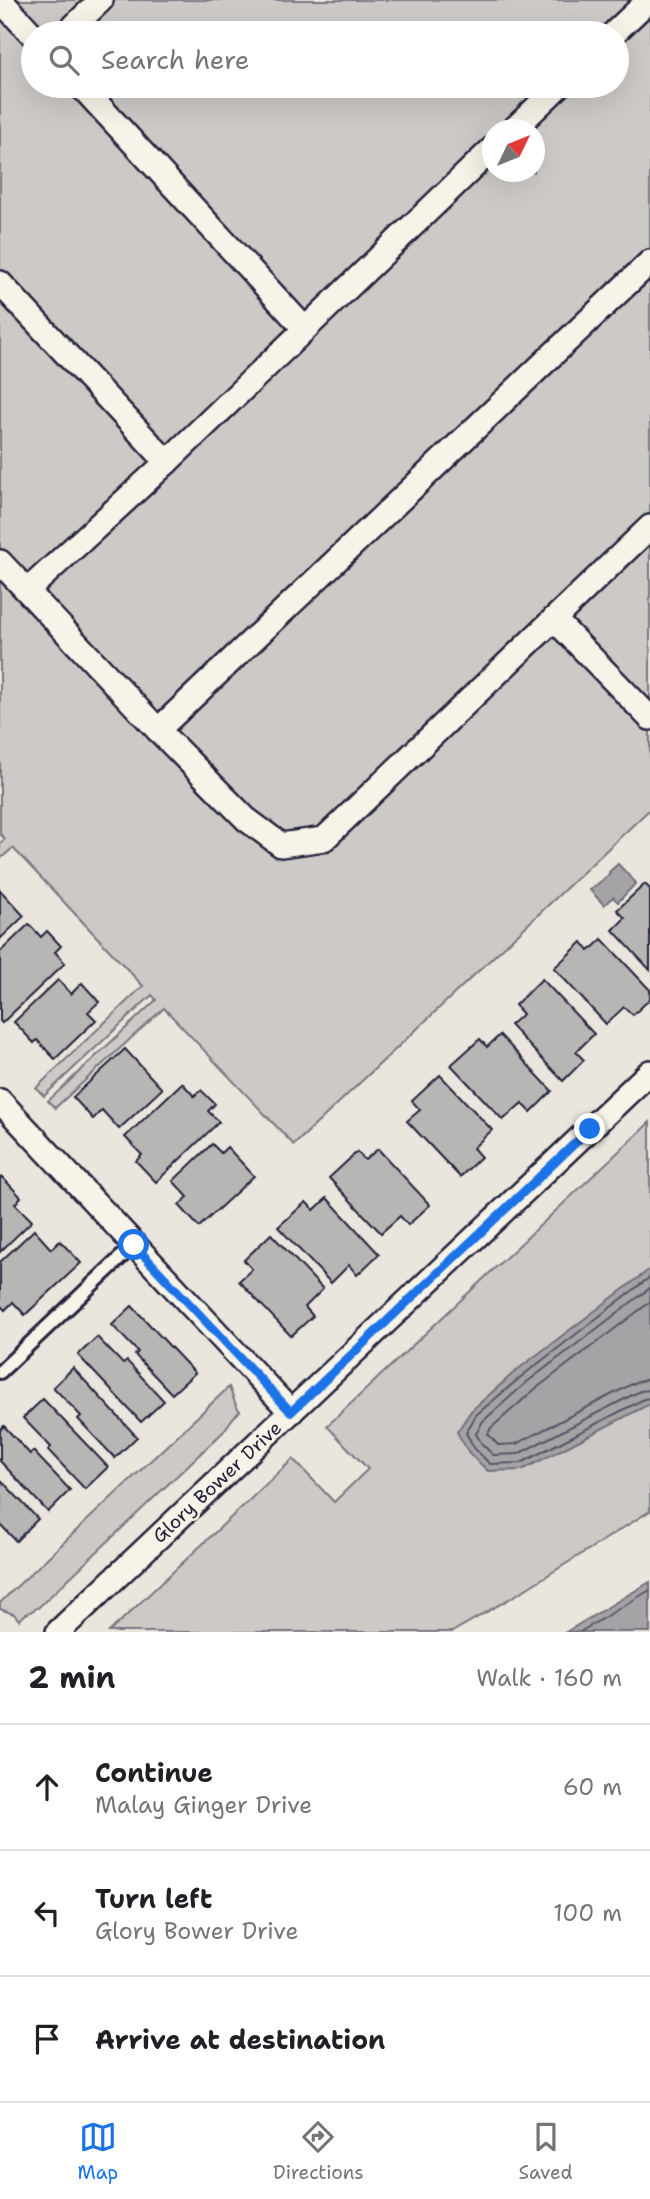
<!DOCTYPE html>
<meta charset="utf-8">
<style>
:root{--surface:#fff;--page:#f2f2f2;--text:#202124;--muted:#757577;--line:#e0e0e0;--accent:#1a73e8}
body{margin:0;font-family:"Shantell Sans",sans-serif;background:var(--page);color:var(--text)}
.compass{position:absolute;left:482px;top:119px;width:63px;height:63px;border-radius:50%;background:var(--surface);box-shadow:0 7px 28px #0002;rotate:47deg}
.stop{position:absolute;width:21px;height:21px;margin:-16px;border:5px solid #1a73e8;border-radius:50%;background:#fff}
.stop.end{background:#1a73e8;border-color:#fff;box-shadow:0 2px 7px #0008}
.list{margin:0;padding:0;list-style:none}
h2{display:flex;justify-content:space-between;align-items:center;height:91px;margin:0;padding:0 28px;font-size:30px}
h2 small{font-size:23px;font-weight:400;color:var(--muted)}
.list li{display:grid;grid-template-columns:46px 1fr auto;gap:21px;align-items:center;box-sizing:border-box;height:126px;padding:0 28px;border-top:2px solid var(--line)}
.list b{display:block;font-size:26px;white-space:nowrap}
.list p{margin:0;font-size:23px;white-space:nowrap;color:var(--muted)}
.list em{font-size:23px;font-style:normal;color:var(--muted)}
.icon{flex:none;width:38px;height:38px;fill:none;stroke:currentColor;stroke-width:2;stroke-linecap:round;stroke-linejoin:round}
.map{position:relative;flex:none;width:650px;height:1632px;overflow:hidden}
.search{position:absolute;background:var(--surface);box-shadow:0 7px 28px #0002;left:21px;right:21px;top:21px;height:77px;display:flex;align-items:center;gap:18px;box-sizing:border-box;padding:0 24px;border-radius:38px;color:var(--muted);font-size:26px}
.sheet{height:469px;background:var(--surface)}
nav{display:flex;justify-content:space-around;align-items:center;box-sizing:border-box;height:98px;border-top:2px solid var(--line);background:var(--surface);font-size:19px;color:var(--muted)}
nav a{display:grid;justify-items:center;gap:4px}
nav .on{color:var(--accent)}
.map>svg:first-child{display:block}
.green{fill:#cdc9c6;stroke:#787680;stroke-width:2;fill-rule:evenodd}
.water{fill:#a6a3a6;stroke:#716f7b;stroke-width:2}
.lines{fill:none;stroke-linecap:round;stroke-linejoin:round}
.shore{stroke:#575666;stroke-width:2}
.building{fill:#b8b6b5;stroke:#22223b;stroke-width:2}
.lane-casing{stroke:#22223b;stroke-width:18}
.street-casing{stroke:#22223b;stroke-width:28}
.lane{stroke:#f7f3e8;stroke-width:12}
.street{stroke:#f7f3e8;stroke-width:23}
.route{stroke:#1a73e8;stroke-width:9}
.labels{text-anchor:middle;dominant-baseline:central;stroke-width:5;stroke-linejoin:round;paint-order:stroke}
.street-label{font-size:19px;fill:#22223b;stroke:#f7f3e8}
</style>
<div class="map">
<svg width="650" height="1632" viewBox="0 0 650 1632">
<rect width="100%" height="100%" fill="#eae6de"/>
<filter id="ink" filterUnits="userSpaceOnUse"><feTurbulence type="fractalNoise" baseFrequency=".0143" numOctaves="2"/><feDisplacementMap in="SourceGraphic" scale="14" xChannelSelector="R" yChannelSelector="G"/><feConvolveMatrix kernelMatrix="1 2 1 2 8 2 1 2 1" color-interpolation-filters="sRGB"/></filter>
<g filter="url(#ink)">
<g class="green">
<path d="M0,0H650V809L294,1145L164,1008L55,1108L48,1101L156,1000L152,995L44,1096L36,1088L143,986L13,848L0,859V843L5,839L0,834ZM33,33H617V86H33ZM492,130H534V172H492Z"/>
<polygon points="650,1122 650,1511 521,1592 452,1632 109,1632 293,1459 334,1502 368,1469 327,1426"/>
<path d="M229,1387C233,1395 234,1405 240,1411L233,1418L223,1432L39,1607L26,1614L19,1620L14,1614L0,1609V1603L11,1592Z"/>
</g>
<g class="water">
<polygon points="618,864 636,883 618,902 613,897 604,905 590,890 610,874 609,872"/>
<polygon points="650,1269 650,1404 522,1470 488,1471 469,1453 457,1432 471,1411 517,1370"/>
<polygon points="650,1582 650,1632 566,1632"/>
</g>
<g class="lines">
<g class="shore">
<polyline points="650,1277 522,1376 476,1415 466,1433 475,1449 490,1464 521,1463 644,1399 650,1398"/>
<polyline points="650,1288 527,1382 483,1421 476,1434 482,1444 493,1455 518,1454 640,1391 650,1390"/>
<polyline points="650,1302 534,1390 491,1428 488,1434 498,1445 516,1444 636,1382 650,1379"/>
<polyline points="580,1632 650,1590"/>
</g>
</g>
<g class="building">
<polygon points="645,884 650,889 650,970 613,930 625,918 617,910"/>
<polygon points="0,890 24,916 0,939"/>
<polygon points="29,924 41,937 47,931 61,946 55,952 65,963 2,1023 0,1021 0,952"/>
<polygon points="602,939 650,990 650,999 633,1015 624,1007 606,1024 554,968 582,942 589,951"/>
<polygon points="542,979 594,1034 576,1052 584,1060 563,1081 510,1025 523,1014 515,1005"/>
<polygon points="58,980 71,994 82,983 99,1002 88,1012 96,1020 55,1059 37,1040 34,1043 14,1022"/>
<polygon points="500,1035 552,1091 531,1112 522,1103 503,1120 451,1065 480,1039 487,1047"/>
<polygon points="125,1049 162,1089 119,1129 102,1110 93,1119 73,1097"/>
<polygon points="440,1075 492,1130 473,1148 481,1157 460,1177 407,1121 420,1110 412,1101"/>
<polygon points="182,1083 194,1096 201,1090 215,1104 208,1111 219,1122 156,1182 136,1161 142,1155 125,1137"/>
<polygon points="212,1144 221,1153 227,1147 254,1176 199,1227 179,1205 188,1197 173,1181"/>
<polygon points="378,1149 430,1205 408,1225 400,1216 381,1233 329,1178 357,1152 365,1160"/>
<polygon points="2,1177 21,1197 15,1204 32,1221 0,1252 0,1178"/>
<polygon points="327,1198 379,1254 357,1275 349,1265 331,1283 278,1227 306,1202 314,1210"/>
<polygon points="34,1230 51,1249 60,1241 81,1263 25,1315 13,1302 5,1310 0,1305 0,1262"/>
<polygon points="271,1234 323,1289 305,1307 313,1316 291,1336 239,1281 252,1269 244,1260"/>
<polygon points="132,1306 195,1373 172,1394 135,1355 138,1352 112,1325"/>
<polygon points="97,1337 123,1364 127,1361 164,1401 141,1422 78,1355"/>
<polygon points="73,1368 137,1437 115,1458 78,1419 81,1416 53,1387"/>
<polygon points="43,1399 108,1467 85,1489 48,1450 51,1447 23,1418"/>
<polygon points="4,1426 30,1454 33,1451 70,1490 48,1512 0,1461 0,1430"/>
<polygon points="1,1480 38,1519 16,1541 0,1524"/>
</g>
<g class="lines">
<g class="lane-casing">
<polyline id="lane" points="0,1372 134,1245"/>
</g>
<g class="street-casing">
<g id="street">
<polyline points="0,0 33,35"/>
<polyline points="67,33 101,0"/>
<polyline points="614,33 649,0"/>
<polyline points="81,86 304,328"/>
<polyline points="513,130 559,86"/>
<polyline points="0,283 167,462"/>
<polyline points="0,562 158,730 246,819 281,845 324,839 650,527"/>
<polyline points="28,590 167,462 492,149"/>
<polyline points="554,619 650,718"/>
<polyline points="158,730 650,262"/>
<polyline points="0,1101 291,1412"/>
<polyline points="58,1632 650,1072"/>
</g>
</g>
<use href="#lane" class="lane"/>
<use href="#street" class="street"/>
</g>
</g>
<g class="lines" filter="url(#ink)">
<polyline class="route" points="134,1245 291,1412 590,1129"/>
</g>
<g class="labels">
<g class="street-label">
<text transform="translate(217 1482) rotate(-43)">Glory Bower Drive</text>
</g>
</g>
</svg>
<svg class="compass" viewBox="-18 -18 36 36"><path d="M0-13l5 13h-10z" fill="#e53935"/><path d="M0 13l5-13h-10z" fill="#757577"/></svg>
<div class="stop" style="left:134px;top:1245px"></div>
<div class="stop end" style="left:590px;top:1129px"></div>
<div class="search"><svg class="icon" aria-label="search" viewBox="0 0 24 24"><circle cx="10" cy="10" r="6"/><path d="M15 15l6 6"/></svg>Search here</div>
</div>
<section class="sheet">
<h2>2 min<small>Walk · 160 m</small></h2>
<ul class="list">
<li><svg class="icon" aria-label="ahead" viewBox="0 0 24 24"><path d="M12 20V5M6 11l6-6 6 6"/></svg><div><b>Continue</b><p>Malay Ginger Drive</p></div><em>60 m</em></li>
<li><svg class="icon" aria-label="left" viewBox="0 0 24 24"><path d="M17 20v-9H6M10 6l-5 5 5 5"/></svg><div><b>Turn left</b><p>Glory Bower Drive</p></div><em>100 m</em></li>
<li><svg class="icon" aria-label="arrive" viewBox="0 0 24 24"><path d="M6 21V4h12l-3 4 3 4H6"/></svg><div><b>Arrive at destination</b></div></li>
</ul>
</section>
<nav>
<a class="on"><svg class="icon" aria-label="map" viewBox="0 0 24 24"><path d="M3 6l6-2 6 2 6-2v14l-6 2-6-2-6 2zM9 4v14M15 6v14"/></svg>Map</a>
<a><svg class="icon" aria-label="directions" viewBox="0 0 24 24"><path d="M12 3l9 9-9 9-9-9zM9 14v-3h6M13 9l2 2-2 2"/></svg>Directions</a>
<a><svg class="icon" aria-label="saved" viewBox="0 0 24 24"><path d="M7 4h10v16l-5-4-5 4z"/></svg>Saved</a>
</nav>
